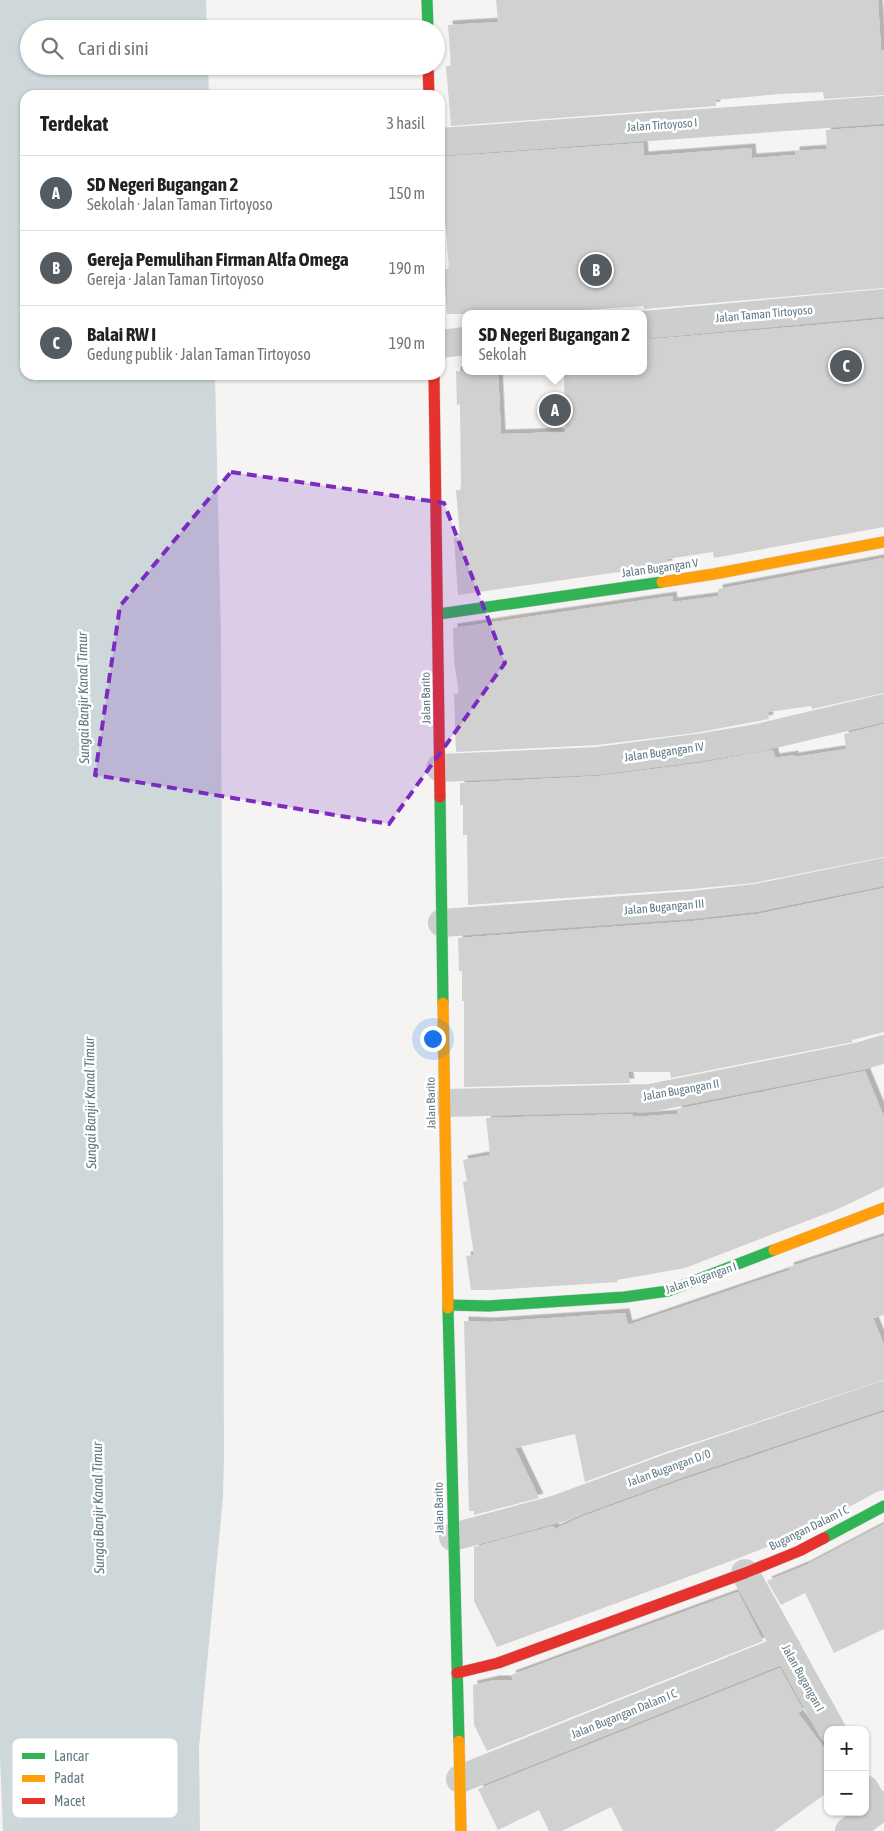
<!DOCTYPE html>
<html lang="id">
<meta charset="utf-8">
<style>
:root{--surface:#fff;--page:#f6f6f6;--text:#202124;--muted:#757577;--line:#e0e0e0;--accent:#555c61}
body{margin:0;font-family:"Asap Condensed",sans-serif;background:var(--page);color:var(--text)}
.controls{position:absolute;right:15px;bottom:15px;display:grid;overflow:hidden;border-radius:10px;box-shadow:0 1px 4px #0004}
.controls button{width:45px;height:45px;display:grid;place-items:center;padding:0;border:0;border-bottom:1px solid var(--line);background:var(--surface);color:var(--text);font:25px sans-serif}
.you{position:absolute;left:432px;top:1038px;width:18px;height:18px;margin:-12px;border:4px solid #fff;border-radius:50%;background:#1a73e8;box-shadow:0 0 0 8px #1a73e833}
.badge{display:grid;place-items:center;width:32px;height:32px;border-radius:50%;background:var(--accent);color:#fff;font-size:16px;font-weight:700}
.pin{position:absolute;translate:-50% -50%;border:2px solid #fff;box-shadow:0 1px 5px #0006}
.popup{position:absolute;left:462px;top:310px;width:185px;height:65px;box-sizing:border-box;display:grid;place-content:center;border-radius:10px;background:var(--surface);filter:drop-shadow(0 1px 4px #0005);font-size:16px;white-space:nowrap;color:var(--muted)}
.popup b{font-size:19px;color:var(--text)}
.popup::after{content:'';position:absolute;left:50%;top:100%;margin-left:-10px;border:10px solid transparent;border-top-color:var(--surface)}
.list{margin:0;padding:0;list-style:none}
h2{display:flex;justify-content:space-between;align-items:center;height:65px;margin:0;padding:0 20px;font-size:21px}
h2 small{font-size:16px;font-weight:400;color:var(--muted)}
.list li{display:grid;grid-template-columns:32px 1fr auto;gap:15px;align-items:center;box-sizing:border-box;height:75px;padding:0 20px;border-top:1px solid var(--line)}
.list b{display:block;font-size:19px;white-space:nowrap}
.list p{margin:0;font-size:16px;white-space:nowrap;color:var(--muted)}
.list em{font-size:16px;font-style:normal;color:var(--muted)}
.icon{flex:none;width:28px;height:28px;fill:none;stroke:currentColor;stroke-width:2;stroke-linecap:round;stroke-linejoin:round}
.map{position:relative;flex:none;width:884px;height:1831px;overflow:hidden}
.search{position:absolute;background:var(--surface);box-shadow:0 1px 4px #0004;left:20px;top:20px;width:425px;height:55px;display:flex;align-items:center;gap:12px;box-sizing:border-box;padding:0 18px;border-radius:28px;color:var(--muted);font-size:19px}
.panel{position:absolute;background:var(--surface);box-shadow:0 1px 4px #0004;left:20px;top:90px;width:425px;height:290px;border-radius:15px}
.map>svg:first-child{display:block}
.water{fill:#ced7da}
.building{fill:#d0d1d0;filter:url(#shadow)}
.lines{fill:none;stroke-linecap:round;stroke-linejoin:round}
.fast-casing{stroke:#d1d2d2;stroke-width:12}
.slow-casing{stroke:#d1d2d2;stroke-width:12}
.jam-casing{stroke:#d1d2d2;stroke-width:12}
.street{stroke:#cdcfcf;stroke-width:28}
.fast{stroke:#30b455;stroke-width:11}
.slow{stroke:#ff9f0a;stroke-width:11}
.jam{stroke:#e5322d;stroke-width:11}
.marked{fill:#7b2cbf;fill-opacity:0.2;stroke:#7b2cbf;stroke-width:4;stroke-dasharray:10 6;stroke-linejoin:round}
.labels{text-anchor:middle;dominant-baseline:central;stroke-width:5;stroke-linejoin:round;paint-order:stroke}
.street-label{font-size:12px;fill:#617a85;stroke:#fff}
.water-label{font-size:14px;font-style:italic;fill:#58767c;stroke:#fff}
.key{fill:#fff;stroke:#d0d7da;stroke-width:1}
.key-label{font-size:14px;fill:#617a85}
</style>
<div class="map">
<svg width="884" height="1831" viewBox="0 0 884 1831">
<defs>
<filter id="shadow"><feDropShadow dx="4.5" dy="-4.5" stdDeviation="0" flood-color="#0004"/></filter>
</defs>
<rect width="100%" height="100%" fill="#f5f4f2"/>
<polygon class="water" points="0,0 206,0 207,29 29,29 29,66 208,66 209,95 25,95 25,375 215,375 221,636 224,1455 223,1497 199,1747 200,1831 3,1831 0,1756"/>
<g class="building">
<polygon points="496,0 878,0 881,50 884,50 884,95 824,99 823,92 779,94 715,100 716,106 451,126 446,66 451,66 448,25 498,22"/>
<polygon points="884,126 884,288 644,309 644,306 569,311 569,314 447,314 444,269 449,269 445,218 441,218 440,157 643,143 644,156 751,148 752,158 795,155 795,151 827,149 826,130"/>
<polygon points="884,319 884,527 714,558 713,552 667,559 668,565 458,595 454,538 460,537 456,490 461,490 460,404 457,405 456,371 498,371 501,434 565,432 564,371 644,371 644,340"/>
<polygon points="884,558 884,693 812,709 811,706 768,712 769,719 695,733 597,745 456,752 454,694 459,693 454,661 453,628 672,596 673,602 719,596 718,589"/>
<polygon points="884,724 884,857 754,883 692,889 468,905 467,835 463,835 463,805 460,805 460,783 600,776 700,763 773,750 775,758 794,755 794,757 846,749 844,734"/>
<polygon points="884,888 884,1032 852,1040 853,1042 671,1078 670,1072 628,1072 630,1083 464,1087 464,1001 462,1001 462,971 459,971 458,938 694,921 758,914"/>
<polygon points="865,1071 884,1117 884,1187 838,1209 685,1268 617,1280 618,1282 489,1290 471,1290 466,1256 474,1255 463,1182 467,1181 463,1160 490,1155 486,1118 632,1114 633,1117 677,1114 677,1109"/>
<polygon points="884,1236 884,1315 873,1318 884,1345 884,1380 669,1451 585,1482 575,1434 515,1448 539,1498 474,1515 474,1511 469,1511 464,1321 490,1322 625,1313 628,1325 790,1270 789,1267"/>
<polygon points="884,1412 884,1490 877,1492 792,1537 739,1558 497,1647 474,1601 474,1547 553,1526 555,1529 581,1517 679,1481"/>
<polygon points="884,1524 884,1629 834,1653 805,1593 781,1605 767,1581 806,1565"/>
<polygon points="738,1592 763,1641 487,1751 474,1725 473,1685 495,1680 513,1680 511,1675"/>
<polygon points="780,1668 803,1710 798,1713 828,1753 828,1792 774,1831 623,1831 611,1807 562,1831 549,1831 539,1810 498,1830 478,1789"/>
</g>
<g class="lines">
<g class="fast-casing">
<g id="fast">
<polyline points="427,0 428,29"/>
<polyline points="439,614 662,582"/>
<polyline points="440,797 443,1003"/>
<polyline points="448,1305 489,1306 625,1297 668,1291 774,1250"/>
<polyline points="448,1308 459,1741"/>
<polyline points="824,1538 884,1506"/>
</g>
</g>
<g class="slow-casing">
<g id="slow">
<polyline points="662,582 714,574 884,542"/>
<polyline points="443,1003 448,1308"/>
<polyline points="774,1250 884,1208"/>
<polyline points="459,1741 461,1831"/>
</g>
</g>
<g class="jam-casing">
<g id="jam">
<polyline points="428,66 429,95"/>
<polyline points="434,375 440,797"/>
<polyline points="457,1673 498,1663 745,1573 799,1551 824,1538"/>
</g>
</g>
<g class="street">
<polyline points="440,142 884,110"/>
<polyline points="644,325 884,303"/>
<polyline points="440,344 466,341"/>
<polyline points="440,768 598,761 697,748 757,738 884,708"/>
<polyline points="442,923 693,905 756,898 884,872"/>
<polyline points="445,1103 650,1098 861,1056 884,1049"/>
<polyline points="453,1537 557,1509 674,1466 884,1395"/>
<polyline points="745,1573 832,1730"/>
<polyline points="460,1779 787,1648"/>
<polyline points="865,1789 877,1810"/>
<polyline points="849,1831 884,1805"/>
</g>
<use href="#fast" class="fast"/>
<use href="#slow" class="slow"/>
<use href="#jam" class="jam"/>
</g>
<path class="marked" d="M231,472L444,503L505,663L389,824L95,775L120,606Z"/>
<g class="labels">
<g class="street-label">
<text transform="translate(662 125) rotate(-4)">Jalan Tirtoyoso I</text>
<text transform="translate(764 314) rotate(-5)">Jalan Taman Tirtoyoso</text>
<text transform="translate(660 568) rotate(-8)">Jalan Bugangan V</text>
<text transform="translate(426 698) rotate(-91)">Jalan Barito</text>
<text transform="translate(664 752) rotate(-8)">Jalan Bugangan IV</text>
<text transform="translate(664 907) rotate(-5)">Jalan Bugangan III</text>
<text transform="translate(681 1090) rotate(-10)">Jalan Bugangan II</text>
<text transform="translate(431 1103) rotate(-91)">Jalan Barito</text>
<text transform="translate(701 1278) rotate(-19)">Jalan Bugangan I</text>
<text transform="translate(669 1468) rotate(-20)">Jalan Bugangan D/0</text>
<text transform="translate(439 1508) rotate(-91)">Jalan Barito</text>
<text transform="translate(809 1528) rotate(-26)">Bugangan Dalam I C</text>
<text transform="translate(803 1678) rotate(61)">Jalan Bugangan I</text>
<text transform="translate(624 1714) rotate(-22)">Jalan Bugangan Dalam I C</text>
</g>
<g class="water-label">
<text transform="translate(83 698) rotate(-91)">Sungai Banjir Kanal Timur</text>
<text transform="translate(90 1103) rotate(-91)">Sungai Banjir Kanal Timur</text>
<text transform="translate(98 1508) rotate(-91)">Sungai Banjir Kanal Timur</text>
</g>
</g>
<rect x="12" y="1738" width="166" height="80" rx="8" class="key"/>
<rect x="22" y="1753" width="23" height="6" fill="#30b455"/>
<rect x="22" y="1775" width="23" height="7" fill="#ff9f0a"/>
<rect x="22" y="1798" width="23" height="6" fill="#e5322d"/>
<g class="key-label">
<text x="54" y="1761">Lancar</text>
<text x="54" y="1783">Padat</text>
<text x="54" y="1806">Macet</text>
</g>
</svg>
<div class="controls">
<button>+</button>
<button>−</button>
</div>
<div class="you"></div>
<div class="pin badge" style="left:555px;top:410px">A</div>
<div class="popup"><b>SD Negeri Bugangan 2</b>Sekolah</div>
<div class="pin badge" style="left:596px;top:270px">B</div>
<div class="pin badge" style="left:846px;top:366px">C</div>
<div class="search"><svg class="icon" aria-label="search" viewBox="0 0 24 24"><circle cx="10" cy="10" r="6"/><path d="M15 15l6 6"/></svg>Cari di sini</div>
<section class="panel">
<h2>Terdekat<small>3 hasil</small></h2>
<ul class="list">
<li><span class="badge">A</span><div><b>SD Negeri Bugangan 2</b><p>Sekolah · Jalan Taman Tirtoyoso</p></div><em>150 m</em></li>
<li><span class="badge">B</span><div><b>Gereja Pemulihan Firman Alfa Omega</b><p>Gereja · Jalan Taman Tirtoyoso</p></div><em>190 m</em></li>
<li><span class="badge">C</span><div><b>Balai RW I</b><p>Gedung publik · Jalan Taman Tirtoyoso</p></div><em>190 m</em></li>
</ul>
</section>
</div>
